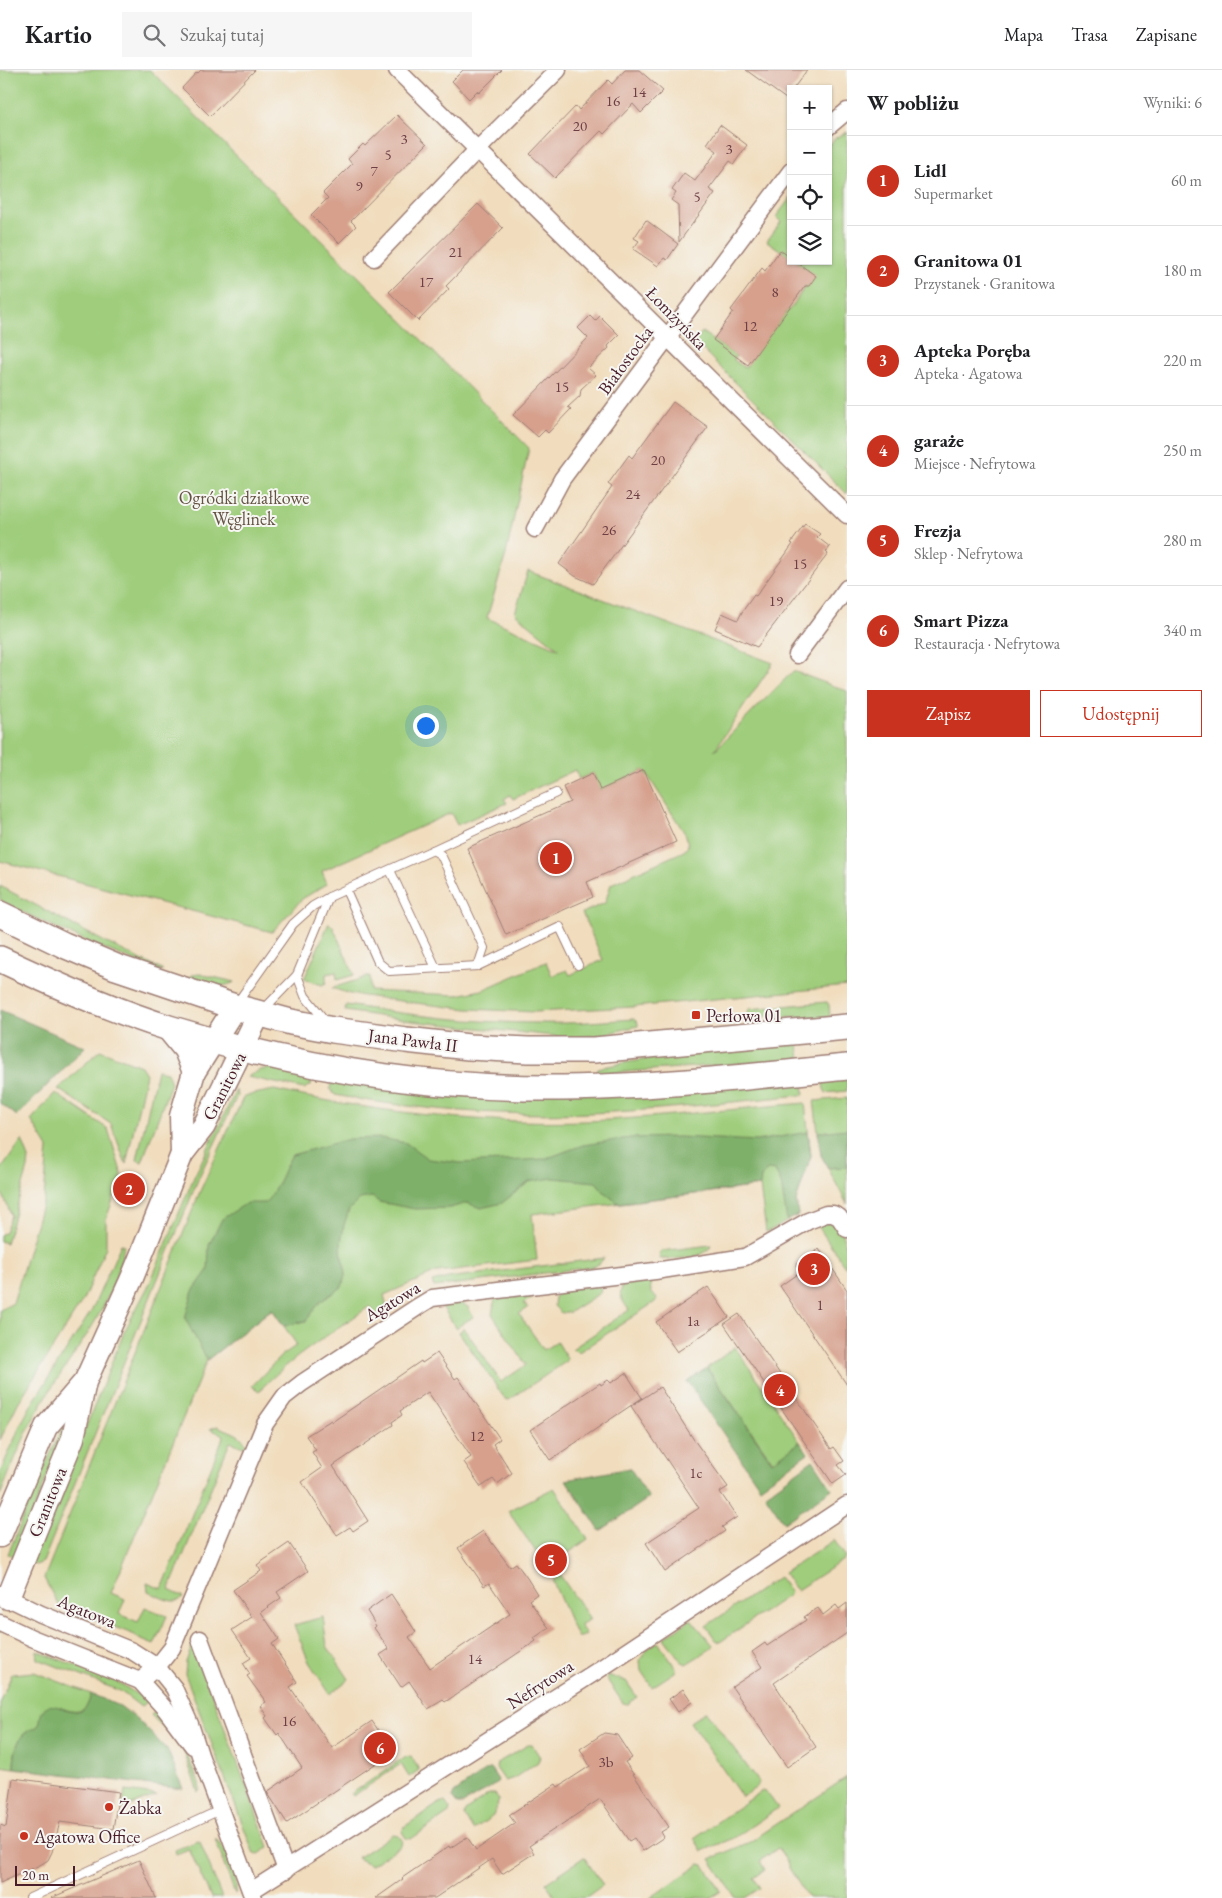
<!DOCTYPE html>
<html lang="pl">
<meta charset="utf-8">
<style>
:root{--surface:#fff;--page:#f6f6f6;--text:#202124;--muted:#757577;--line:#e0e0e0;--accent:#c8321e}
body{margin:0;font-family:"EB Garamond",serif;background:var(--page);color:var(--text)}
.controls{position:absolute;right:15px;top:15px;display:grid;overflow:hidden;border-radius:0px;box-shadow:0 1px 4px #0004}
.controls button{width:45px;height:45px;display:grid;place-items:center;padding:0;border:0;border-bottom:1px solid var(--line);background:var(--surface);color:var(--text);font:25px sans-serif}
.scale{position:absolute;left:15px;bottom:12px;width:60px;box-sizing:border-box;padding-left:5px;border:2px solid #4a1f2b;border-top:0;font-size:14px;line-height:18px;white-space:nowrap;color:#4a1f2b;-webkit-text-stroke:4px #f6f6f2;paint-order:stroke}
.you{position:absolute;left:425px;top:655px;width:18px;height:18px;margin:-12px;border:4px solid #fff;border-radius:50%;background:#1a73e8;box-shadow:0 0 0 8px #1a73e833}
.badge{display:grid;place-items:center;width:32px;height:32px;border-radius:50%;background:var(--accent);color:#fff;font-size:16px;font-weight:700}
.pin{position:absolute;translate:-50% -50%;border:2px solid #fff;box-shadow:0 1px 5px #0006}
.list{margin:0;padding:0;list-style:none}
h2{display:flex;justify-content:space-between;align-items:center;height:65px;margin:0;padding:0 20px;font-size:21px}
h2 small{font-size:16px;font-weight:400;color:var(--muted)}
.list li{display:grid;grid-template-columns:32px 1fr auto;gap:15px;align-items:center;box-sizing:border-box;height:90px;padding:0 20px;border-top:1px solid var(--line)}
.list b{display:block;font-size:19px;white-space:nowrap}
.list p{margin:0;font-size:16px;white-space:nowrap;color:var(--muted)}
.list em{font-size:16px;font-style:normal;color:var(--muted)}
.actions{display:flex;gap:10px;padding:15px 20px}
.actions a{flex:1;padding:11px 0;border:1px solid var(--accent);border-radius:0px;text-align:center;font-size:18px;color:var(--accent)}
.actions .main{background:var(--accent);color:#fff}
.icon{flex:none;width:28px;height:28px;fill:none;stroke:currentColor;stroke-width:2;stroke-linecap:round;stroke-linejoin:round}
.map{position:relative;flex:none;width:847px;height:1828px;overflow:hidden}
header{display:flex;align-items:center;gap:30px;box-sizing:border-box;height:70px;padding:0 25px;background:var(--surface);border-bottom:1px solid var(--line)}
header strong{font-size:24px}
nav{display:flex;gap:28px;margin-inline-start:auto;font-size:18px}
.search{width:350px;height:45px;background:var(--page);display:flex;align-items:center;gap:12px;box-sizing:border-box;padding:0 18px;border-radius:0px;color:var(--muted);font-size:19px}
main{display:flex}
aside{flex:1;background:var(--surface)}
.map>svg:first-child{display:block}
.green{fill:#9fcd7b;stroke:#747653}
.forest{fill:#7fb06b;stroke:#64684b}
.building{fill:#d6a08d}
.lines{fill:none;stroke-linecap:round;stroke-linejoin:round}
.lane-casing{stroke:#9e7e74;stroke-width:10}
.street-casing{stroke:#9e7e74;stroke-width:19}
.secondary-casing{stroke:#9e7e74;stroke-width:25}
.primary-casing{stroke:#9e7e74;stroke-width:28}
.lane{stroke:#fff;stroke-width:8}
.street{stroke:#fff;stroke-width:16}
.secondary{stroke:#fff;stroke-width:22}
.primary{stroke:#fff;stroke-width:25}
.poi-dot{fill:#c8321e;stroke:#f6f6f2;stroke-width:2}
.labels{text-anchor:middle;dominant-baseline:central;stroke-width:4;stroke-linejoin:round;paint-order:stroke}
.number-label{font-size:15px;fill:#6d3f44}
.street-label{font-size:18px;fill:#4a1f2b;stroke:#f6f6f2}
.park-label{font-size:18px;fill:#645343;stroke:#f6f6f2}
.poi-label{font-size:18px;fill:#4a1f2b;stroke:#f6f6f2;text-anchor:start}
</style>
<header>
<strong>Kartio</strong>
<div class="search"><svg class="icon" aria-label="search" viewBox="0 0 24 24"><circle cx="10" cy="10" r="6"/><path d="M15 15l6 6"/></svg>Szukaj tutaj</div>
<nav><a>Mapa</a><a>Trasa</a><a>Zapisane</a></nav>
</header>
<main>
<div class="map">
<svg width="847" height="1828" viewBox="0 0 847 1828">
<rect width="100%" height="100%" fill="#f6f6f2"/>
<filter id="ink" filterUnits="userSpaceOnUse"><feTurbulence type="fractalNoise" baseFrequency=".02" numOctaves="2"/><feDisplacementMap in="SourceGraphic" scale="10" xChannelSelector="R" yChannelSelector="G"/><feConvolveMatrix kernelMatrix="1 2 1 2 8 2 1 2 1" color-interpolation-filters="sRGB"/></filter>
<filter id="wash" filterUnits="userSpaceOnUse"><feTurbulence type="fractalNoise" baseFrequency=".0096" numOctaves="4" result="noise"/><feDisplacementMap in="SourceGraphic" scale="20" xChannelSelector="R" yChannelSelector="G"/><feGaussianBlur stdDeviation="1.12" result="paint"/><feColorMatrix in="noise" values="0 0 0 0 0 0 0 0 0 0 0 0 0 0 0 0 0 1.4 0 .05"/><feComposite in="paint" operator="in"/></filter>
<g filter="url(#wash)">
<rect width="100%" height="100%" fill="#f1ddbd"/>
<g class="green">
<polygon points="0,0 150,0 370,218 529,378 506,484 487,548 559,579 515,543 528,501 773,593 714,681 793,601 847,621 847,916 634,937 535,942 467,939 407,932 350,924 332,918 370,906 370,921 457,925 482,920 546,892 552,906 567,900 570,905 603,890 582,843 605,833 611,814 684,781 688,776 686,765 644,700 600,720 593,703 579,709 575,700 513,729 510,725 504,729 507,733 457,755 451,743 322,801 327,814 302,829 272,862 0,791"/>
<polygon points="847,62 847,393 844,396 847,398 847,424 695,272 702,262 736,286 734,290 745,298 786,242 792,237 813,204 795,191 828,191 828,77 835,68"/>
<polygon points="791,127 791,188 767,171 781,152 776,147"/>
<path d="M0,816L103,871L162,900V902C107,880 52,858 0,830Z"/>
<polygon points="329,853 333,857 354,905 337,910 336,902 326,904 326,913 322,915 304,909"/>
<path d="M200,904L235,912C216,920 207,916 188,911L192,905Z"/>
<polygon points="827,932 829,935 830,947 747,946 749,939"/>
<path d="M346,935C409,945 474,953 539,953C570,954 602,951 634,949L638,953V956L601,965L572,968L411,951L345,941Z"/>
<path d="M798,973L800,989L598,1004V998C664,984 730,979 798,973Z"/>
<polygon points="100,980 141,996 146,1004 126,1094 111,1054 58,1019"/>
<polygon points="272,998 313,1006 311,1015 304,1019 247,1007 260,1000"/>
<polygon points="157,1000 167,1002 171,1013 142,1092 137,1090"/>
<polygon points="847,1007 847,1021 826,1023 824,1019 822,1009"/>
<path d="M332,1010H803L804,1024L802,1025C739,1031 675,1039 612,1042C520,1047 426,1042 335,1025L330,1019Z"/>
<polygon points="236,1020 237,1026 199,1107 43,1492 36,1495 31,1493 125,1260 150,1213 194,1107"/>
<path d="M274,1020C383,1044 497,1056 609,1050C674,1046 740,1038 805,1033L811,1086L796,1131L798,1145L769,1161L766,1162L760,1116L532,1144L537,1190L437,1202L384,1225C387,1236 387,1240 380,1249L370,1236C332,1263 291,1287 259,1321L252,1316L281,1286L297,1275L272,1239L207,1290L111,1523L125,1529L119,1544L138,1552L145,1537L167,1546L154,1575L139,1569L135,1565L58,1535L44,1508L201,1119L244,1026Z"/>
<polygon points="55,1023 108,1059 122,1105 106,1149 106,1177 83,1230 18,1333 0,1370 0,1240 13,1233 44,1128 48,1078 31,1050"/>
<polygon points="847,1028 847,1134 821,1085 814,1031"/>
<polygon points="22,1070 29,1088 28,1098 6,1173 0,1171 0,1165 5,1162 11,1145 3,1125 0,1123 0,1101"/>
<path d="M828,1152C847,1158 847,1182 846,1198L818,1156Z"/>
<path d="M121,1174L124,1175C115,1236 74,1280 43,1332C25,1361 13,1394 0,1426V1403L20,1356L30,1337L92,1240Z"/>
<path d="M711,1175C704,1191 676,1188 660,1189L659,1184L661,1181Z"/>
<polygon points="604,1188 599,1194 593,1197 434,1217 432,1212 448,1208"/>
<path d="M650,1210L651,1222L657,1229L655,1232L579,1282L572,1279L629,1240C622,1230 616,1224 625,1213Z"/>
<polygon points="597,1216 601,1218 600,1223 570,1242 561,1243 554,1236 555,1226 562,1219"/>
<polygon points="519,1225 529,1226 532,1228 524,1233 528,1238 519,1244 544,1280 557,1271 567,1288 567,1291 509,1330 505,1329 459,1262 464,1258 501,1312 526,1295 492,1244 495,1229"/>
<polygon points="460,1232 468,1237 473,1247 456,1258 441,1235"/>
<polygon points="735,1277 800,1372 773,1392 707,1298"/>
<polygon points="68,1351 16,1487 8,1484 41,1404 65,1352"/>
<path d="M217,1356C227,1361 246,1364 246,1378L230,1372L169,1520L184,1527C175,1537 158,1526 148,1521L147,1513L162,1519L224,1365L210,1359Z"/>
<polygon points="554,1418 588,1469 547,1498 508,1441"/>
<polygon points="834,1470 845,1486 843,1490 797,1520 794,1518 784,1503"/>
<polygon points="560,1505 590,1549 580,1555 586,1565 581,1567 577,1567 553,1512 554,1509"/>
<polygon points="779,1507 790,1521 789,1525 720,1572 716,1570 706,1556"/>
<polygon points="323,1547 327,1576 349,1609 330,1624 309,1592 294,1555"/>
<polygon points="691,1549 713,1575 712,1578 686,1594 681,1591 664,1568"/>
<polygon points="658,1572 676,1598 675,1602 652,1617 641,1601 640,1590 647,1579"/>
<polygon points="193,1574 269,1777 258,1785 254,1784 185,1604 186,1592"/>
<polygon points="37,1581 116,1611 148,1631 141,1637 120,1621 38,1589"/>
<path d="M34,1602L91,1624C86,1652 67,1638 47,1637C40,1642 43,1651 37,1657C34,1660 28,1663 24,1666C15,1673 14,1687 14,1698L1,1696L0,1698V1631L12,1604Z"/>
<polygon points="610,1606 626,1611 637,1627 628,1634 623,1633 606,1608"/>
<polygon points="157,1640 181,1671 199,1713 200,1720 198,1722 184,1682 177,1672 151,1645"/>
<polygon points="705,1642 707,1643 759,1712 757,1717 742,1727 690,1652"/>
<polygon points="528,1675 532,1675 540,1687 538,1692 514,1708 505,1711 496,1698 497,1693"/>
<polygon points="411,1686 419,1700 409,1707 401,1694 353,1726 351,1724 405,1687"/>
<polygon points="847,1707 847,1828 808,1828 789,1798 789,1794 778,1778 760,1791 765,1800 754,1808 760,1818 745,1828 736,1828 710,1789 750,1772"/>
<polygon points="125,1721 157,1725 122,1739"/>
<polygon points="762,1721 767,1723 778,1738 734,1768 702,1781 694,1768"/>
<polygon points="489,1724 495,1724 499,1730 493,1746 473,1760 464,1745 465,1741"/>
<polygon points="441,1732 445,1732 450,1739 449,1743 411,1769 406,1768 402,1762 404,1757"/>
<polygon points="393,1764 398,1765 402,1770 401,1776 371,1795 357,1788"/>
<path d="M215,1769C226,1775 241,1812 235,1824Z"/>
<polygon points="198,1771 200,1772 222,1828 211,1828 189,1779 176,1784 175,1780"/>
<polygon points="584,1787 603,1815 585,1828 556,1828 546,1813"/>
<polygon points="700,1794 704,1795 721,1821 710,1828 650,1828"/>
</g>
<g class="forest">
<polygon points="0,940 85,977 17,1046 0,1033"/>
<polygon points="847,1059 847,1097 828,1098 821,1085 818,1062"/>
<path d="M808,1062L811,1086L796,1131L798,1145L787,1151L781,1113L775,1101L767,1100L761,1108L760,1116L618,1133L605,1123L596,1112L553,1108L529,1112L502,1133L481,1138L467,1133L450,1138L415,1139L379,1132L372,1127L360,1129L349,1140L344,1155L341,1173L342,1188L346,1202L342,1217L320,1232L306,1251L284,1256L272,1239L207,1290L185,1248L193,1221L208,1200L209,1175L222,1149L247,1133H265C278,1119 282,1101 292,1085L349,1069L381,1068L406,1073L428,1089L461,1093L545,1089L583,1075L630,1068L679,1067L757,1071Z"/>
<polygon points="707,1298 772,1392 800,1372 808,1383 760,1417 687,1311"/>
<polygon points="813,1390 832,1419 784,1453 765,1425"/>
<polygon points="630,1398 649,1428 600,1461 566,1410"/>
<path d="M91,1624L120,1636L137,1649L168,1681L183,1719L14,1698C14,1687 16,1667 28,1661C32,1659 35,1659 38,1656C41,1651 40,1644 43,1640C54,1623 83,1663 91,1624Z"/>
<polygon points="488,1699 491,1699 498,1710 496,1714 463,1734 457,1734 452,1728 454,1723"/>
</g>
<g id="blocks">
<g class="building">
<polygon points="201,0 255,0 210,46 182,18 197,2 198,3"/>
<polygon points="463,0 502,0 479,23 477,21 469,29 452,11"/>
<polygon points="625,0 639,0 663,21 641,43 633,34 604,64 601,61 555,108 530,84 576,36 579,40 608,10 612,14"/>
<polygon points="746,0 807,0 793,19 791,19 791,22 786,29"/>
<polygon points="397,45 427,74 351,151 356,156 339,173 311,145 328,128 323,123 352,94 348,89 363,74 365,76"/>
<polygon points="720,55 747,75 734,94 730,91 709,119 715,123 679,172 678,135 671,130 676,123 672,120 684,103 695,111 717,81 707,74"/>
<polygon points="478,134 503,158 446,216 449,219 418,251 389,222"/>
<polygon points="646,150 678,174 667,190 664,188 658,196 633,179 639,171 634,168"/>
<polygon points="780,180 791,188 791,191 795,191 816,206 809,216 805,216 748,295 713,270 733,242 731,240 743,224 762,198 765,201"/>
<polygon points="590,246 595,251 600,246 619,265 608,276 609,278 588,298 596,305 581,319 580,326 568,337 571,339 548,363 545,360 538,367 513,345 588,268 578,258"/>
<polygon points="673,332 708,357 593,514 575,506 559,494 610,420 612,417 608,414 629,385 632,388"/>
<polygon points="805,454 820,464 817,467 830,477 826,482 828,484 757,577 715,559 722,543 738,550 742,542 754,525 756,526 793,474 791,473"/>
<polygon points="644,700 676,772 587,812 593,827 506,865 467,778 570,732 563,717 593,703 600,720"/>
<polygon points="819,1179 847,1220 847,1315 780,1216 800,1202 796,1195"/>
<polygon points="708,1217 729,1247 677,1282 656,1252"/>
<polygon points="739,1244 831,1379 834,1377 844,1391 838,1395 846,1405 833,1414 724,1254"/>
<polygon points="437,1283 455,1309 458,1307 500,1369 493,1374 512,1403 497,1414 493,1409 481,1417 464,1392 471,1387 428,1322 400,1341 402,1345 392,1352 393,1355 333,1396 368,1451 353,1461 350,1457 337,1465 302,1412 322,1398 312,1382 316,1380 306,1366 331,1350 332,1352 421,1291 422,1293"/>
<polygon points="626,1303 642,1328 550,1390 530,1360 600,1313 601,1315 608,1310 611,1313"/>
<polygon points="660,1317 694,1370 728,1417 720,1422 737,1447 722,1457 725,1461 665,1502 646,1473 699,1438 631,1336"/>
<polygon points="483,1461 510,1497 516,1493 527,1508 537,1524 529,1530 549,1558 534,1568 536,1571 445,1632 443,1630 428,1639 409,1611 401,1617 380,1585 389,1579 374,1558 376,1556 367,1541 391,1524 416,1562 409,1567 430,1598 510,1544 489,1513 484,1516 458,1478"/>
<polygon points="289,1473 308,1501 277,1522 281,1528 261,1542 279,1569 272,1574 297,1612 290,1617 332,1678 372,1651 393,1682 287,1753 267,1722 302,1698 279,1663 277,1665 265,1648 267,1646 260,1636 266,1632 247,1606 250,1604 243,1593 251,1588 232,1560 252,1547 233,1520 261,1501 257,1495"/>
<polygon points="847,1533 847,1563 774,1613 816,1677 787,1697 732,1617 762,1597 752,1582 765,1573 767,1576 806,1550 804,1547 818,1538 823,1545 836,1535 839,1539"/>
<polygon points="683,1619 692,1632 678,1642 669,1629"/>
<polygon points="604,1663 617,1665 632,1688 625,1692 669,1757 661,1762 664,1767 643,1781 634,1768 629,1771 600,1729 529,1776 534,1783 502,1804 492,1789 435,1828 376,1828 403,1809 402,1808 449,1776 450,1778 467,1767 476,1780 515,1753 509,1745 556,1714 558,1717 590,1696 580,1679"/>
<polygon points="13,1708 119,1722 113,1759 60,1752 52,1782 48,1790 40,1795 0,1813 0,1755 6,1757"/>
<polygon points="139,1790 156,1828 51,1828"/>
</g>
</g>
</g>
<g filter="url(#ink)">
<use href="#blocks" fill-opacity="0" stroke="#9e7e74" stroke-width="1"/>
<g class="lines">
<g class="lane-casing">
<g id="lane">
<polyline points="433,780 556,723"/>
<polyline points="390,800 436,898"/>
<polyline points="478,896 560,857 578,895"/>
<polyline points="297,905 305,926 327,953"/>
<polyline points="237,933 293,854 313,836 329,827 433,780 441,785 484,878 478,896 389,901 378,892 346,820"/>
<polyline points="263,940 297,905 329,827"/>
<polyline points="30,1828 220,1740"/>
</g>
</g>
<g class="street-casing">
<g id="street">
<polyline points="397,0 847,445"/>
<polyline points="828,57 847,41"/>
<polyline points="374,188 477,80 558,0"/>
<polyline points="535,459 562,409 791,101"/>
<polyline points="797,585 847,518"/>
<polyline points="0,1524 41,1544 132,1581 157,1597 174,1618 190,1654 200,1685 253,1828"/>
<polyline points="0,1553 32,1568 140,1611 166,1640 193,1676"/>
<polyline points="200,1569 286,1800"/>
<polyline points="140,1611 157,1597 172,1578 265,1354 284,1327 302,1313 419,1236 432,1228 655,1201 745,1187 808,1151 826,1144 833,1144 839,1147 847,1159"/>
<polyline points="251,1821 597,1601 847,1435"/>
</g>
</g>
<g class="secondary-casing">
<g id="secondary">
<polyline points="167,958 185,980 194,1002"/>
<polyline points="182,1084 181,1046 194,1002 235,937"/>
<polyline points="0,1466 46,1357 83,1314"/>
<polyline points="8,1528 73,1368 85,1312 132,1208 182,1084 204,1056 259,944"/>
</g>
</g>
<g class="primary-casing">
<g id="primary">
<polyline points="0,844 64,875 116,897 235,937 291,952 333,960 406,970 469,977 528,980 594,980 847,957"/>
<path d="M0,889C55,915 111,940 169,958C291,996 419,1018 547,1018C647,1018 747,1007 847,997"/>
</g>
</g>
<use href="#lane" class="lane"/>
<use href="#street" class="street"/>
<use href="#secondary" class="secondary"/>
<use href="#primary" class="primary"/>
</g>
</g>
<g class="poi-dot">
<rect x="691" y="940" width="10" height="10" rx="2.5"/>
<circle cx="109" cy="1737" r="5"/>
<circle cx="24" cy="1766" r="5"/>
</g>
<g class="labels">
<g class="number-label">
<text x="639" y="21">14</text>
<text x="613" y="30">16</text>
<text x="580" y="55">20</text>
<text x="404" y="68">3</text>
<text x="729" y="78">3</text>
<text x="388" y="84">5</text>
<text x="374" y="100">7</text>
<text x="359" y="115">9</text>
<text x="697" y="126">5</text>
<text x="456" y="181">21</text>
<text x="426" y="211">17</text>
<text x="775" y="221">8</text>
<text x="750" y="255">12</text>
<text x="562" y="316">15</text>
<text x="658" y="389">20</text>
<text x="633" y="423">24</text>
<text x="609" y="459">26</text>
<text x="800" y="493">15</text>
<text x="776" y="530">19</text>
<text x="820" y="1234">1</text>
<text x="693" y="1250">1a</text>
<text x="477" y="1365">12</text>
<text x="696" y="1402">1c</text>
<text x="475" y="1588">14</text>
<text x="289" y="1650">16</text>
<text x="606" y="1691">3b</text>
</g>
<g class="street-label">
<text transform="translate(677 248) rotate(46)">Łomżyńska</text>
<text transform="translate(625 290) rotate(-54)">Białostocka</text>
<text transform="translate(413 970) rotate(7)">Jana Pawła II</text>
<text transform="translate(224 1016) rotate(-63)">Granitowa</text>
<text transform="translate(392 1231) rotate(-31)">Agatowa</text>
<text transform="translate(47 1432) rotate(-68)">Granitowa</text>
<text transform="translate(87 1541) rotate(22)">Agatowa</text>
<text transform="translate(540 1614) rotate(-33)">Nefrytowa</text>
</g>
<g class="park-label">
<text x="244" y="427">Ogródki działkowe<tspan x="244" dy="21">Węglinek</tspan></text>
</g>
<g class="poi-label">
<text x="706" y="945">Perłowa 01</text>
<text x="119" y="1737">Żabka</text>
<text x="34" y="1766">Agatowa Office</text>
</g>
</g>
</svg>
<div class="controls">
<button>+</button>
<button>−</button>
<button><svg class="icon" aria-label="locate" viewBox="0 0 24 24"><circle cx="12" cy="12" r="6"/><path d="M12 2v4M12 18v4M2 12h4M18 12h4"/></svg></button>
<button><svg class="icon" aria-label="layers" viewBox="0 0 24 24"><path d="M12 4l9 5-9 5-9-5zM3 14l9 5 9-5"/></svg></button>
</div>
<div class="scale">20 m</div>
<div class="you"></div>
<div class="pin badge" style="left:556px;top:788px">1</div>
<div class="pin badge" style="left:129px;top:1119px">2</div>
<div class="pin badge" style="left:814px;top:1199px">3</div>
<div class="pin badge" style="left:780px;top:1320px">4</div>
<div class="pin badge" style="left:551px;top:1490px">5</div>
<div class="pin badge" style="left:380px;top:1678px">6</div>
</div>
<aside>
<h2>W pobliżu<small>Wyniki: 6</small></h2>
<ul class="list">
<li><span class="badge">1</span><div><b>Lidl</b><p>Supermarket</p></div><em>60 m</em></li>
<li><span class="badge">2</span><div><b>Granitowa 01</b><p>Przystanek · Granitowa</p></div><em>180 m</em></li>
<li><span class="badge">3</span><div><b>Apteka Poręba</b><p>Apteka · Agatowa</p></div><em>220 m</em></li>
<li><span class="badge">4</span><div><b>garaże</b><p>Miejsce · Nefrytowa</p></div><em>250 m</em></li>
<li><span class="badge">5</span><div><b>Frezja</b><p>Sklep · Nefrytowa</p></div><em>280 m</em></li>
<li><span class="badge">6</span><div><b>Smart Pizza</b><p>Restauracja · Nefrytowa</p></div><em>340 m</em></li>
</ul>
<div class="actions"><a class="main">Zapisz</a><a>Udostępnij</a></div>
</aside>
</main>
